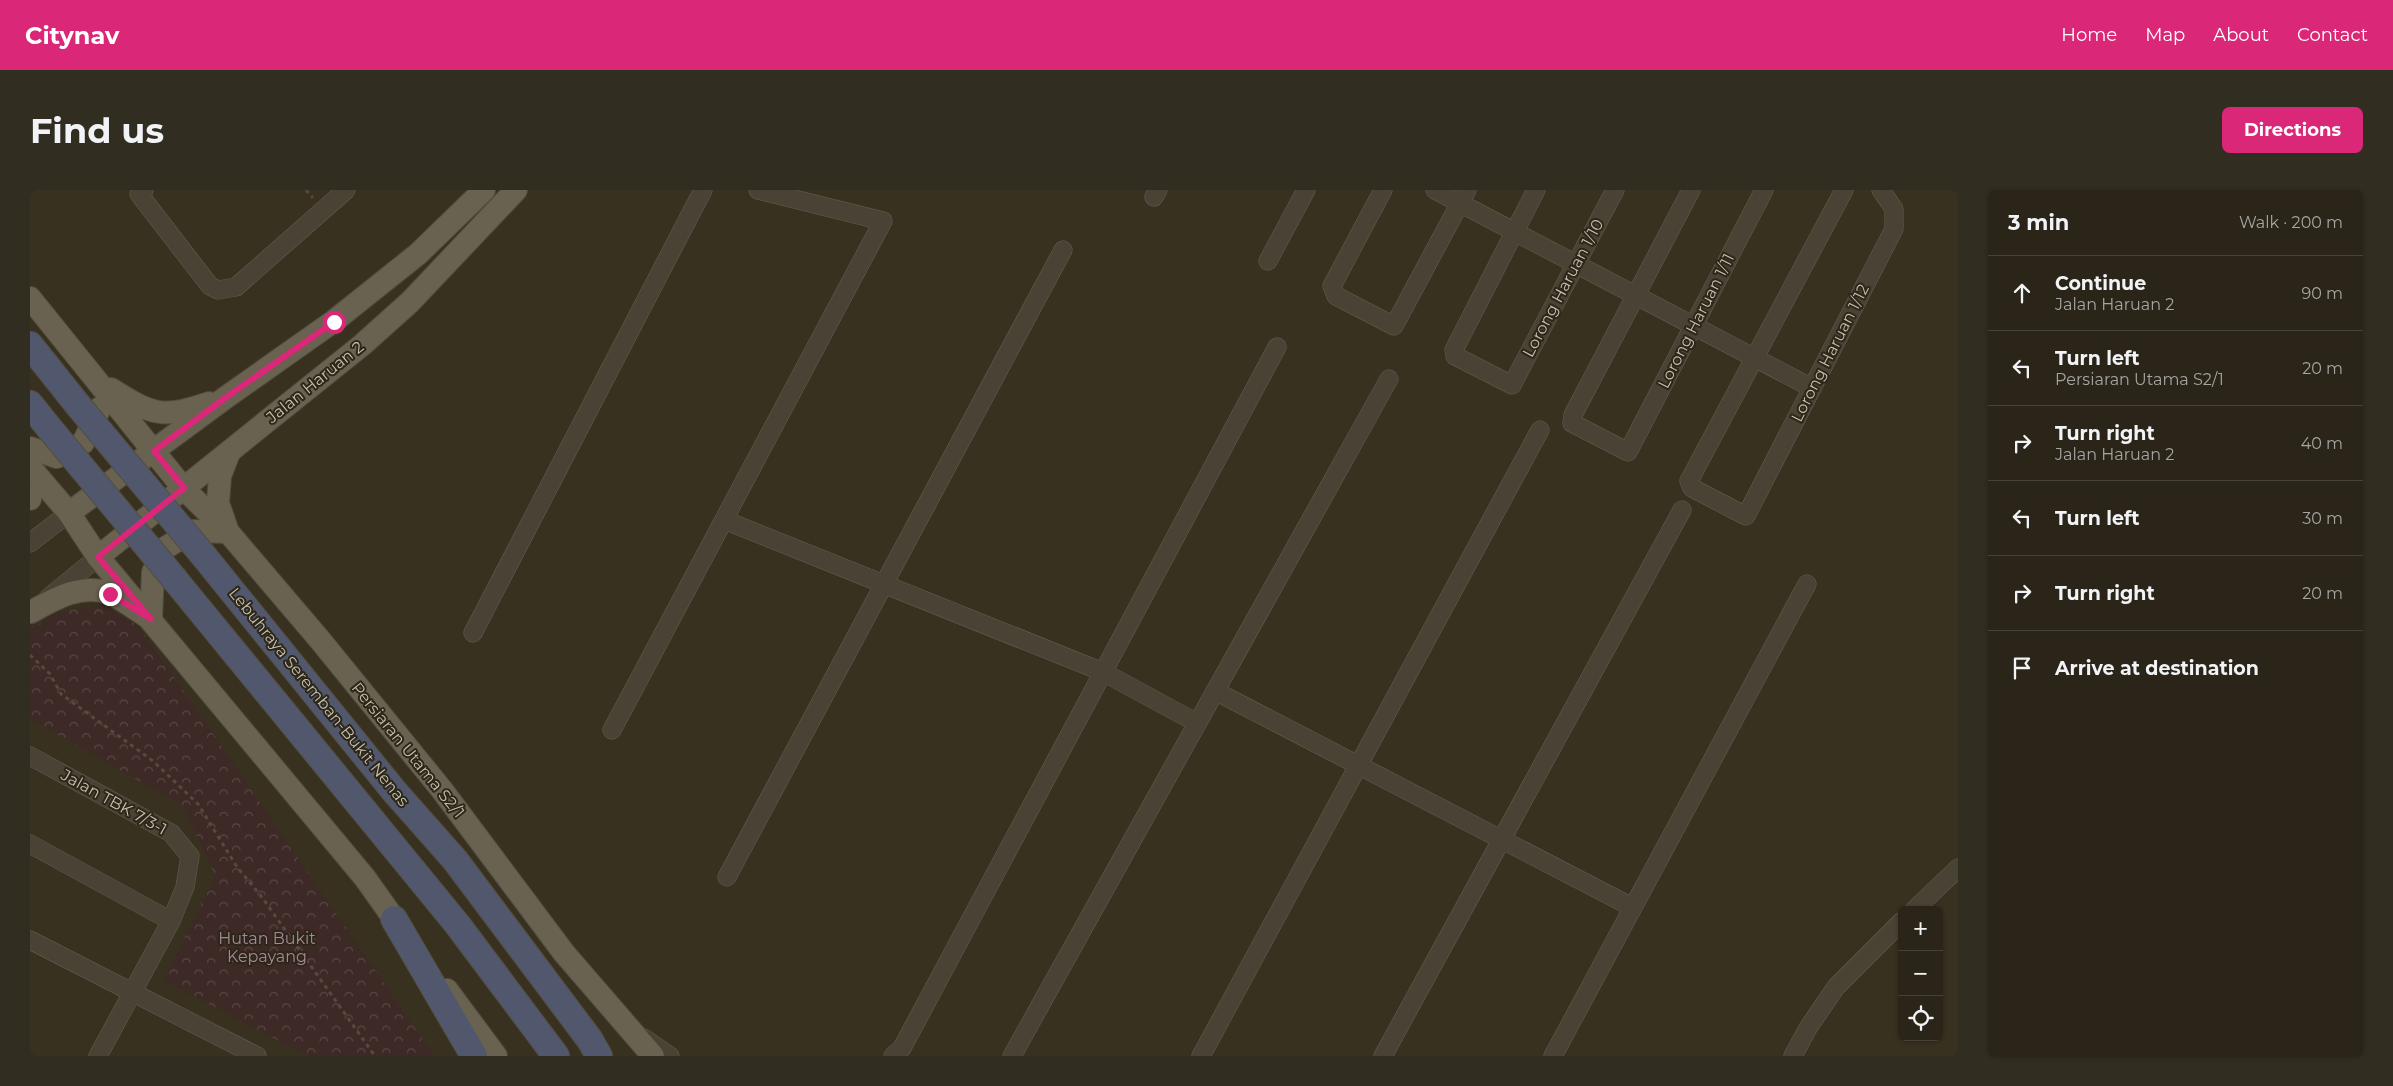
<!DOCTYPE html>
<meta charset="utf-8">
<style>
:root{--surface:#2a2518;--page:#322d21;--text:#f1f3f6;--muted:#a5a5a2;--line:#464237;--accent:#db2777}
body{margin:0;font-family:Montserrat,sans-serif;background:var(--page);color:var(--text)}
.controls{position:absolute;right:15px;bottom:15px;display:grid;overflow:hidden;border-radius:8px;box-shadow:0 1px 4px #0004}
.controls button{width:45px;height:45px;display:grid;place-items:center;padding:0;border:0;border-bottom:1px solid var(--line);background:var(--surface);color:var(--text);font:25px sans-serif}
.stop{position:absolute;width:15px;height:15px;margin:-11px;border:4px solid #db2777;border-radius:50%;background:#fff}
.stop.end{background:#db2777;border-color:#fff;box-shadow:0 1px 5px #0008}
.list{margin:0;padding:0;list-style:none}
h2{display:flex;justify-content:space-between;align-items:center;height:65px;margin:0;padding:0 20px;font-size:21px}
h2 small{font-size:16px;font-weight:400;color:var(--muted)}
.list li{display:grid;grid-template-columns:32px 1fr auto;gap:15px;align-items:center;box-sizing:border-box;height:75px;padding:0 20px;border-top:1px solid var(--line)}
.list b{display:block;font-size:19px;white-space:nowrap}
.list p{margin:0;font-size:16px;white-space:nowrap;color:var(--muted)}
.list em{font-size:16px;font-style:normal;color:var(--muted)}
.icon{flex:none;width:28px;height:28px;fill:none;stroke:currentColor;stroke-width:2;stroke-linecap:round;stroke-linejoin:round}
.map{position:relative;flex:none;width:1928px;height:866px;overflow:hidden;border-radius:8px}
header{display:flex;align-items:center;gap:30px;box-sizing:border-box;height:70px;padding:0 25px;background:var(--accent);color:#fff}
header strong{font-size:24px}
nav{display:flex;gap:28px;margin-inline-start:auto;font-size:18px}
.intro{display:flex;align-items:center;justify-content:space-between;box-sizing:border-box;height:120px;padding:0 30px}
h1{margin:0;font-size:35px}
.button{padding:12px 22px;border-radius:8px;background:var(--accent);color:#fff;font-size:18px;font-weight:700}
main{display:flex;gap:30px;padding:0 30px}
aside{flex:1;background:var(--surface);border-radius:8px;box-shadow:0 1px 4px #0004}
.map>svg:first-child{display:block}
.forest{fill:url(#forest-crowns)}
.lines{fill:none;stroke-linecap:round;stroke-linejoin:round}
.minor-casing{stroke:#666051;stroke-width:19}
.major-casing{stroke:#524c3d;stroke-width:24}
.highway-casing{stroke:#534d3e;stroke-width:28}
.path{stroke:#584842;stroke-width:3;stroke-dasharray:4 4;stroke-linecap:butt}
.minor{stroke:#484334;stroke-width:18}
.major{stroke:#696251;stroke-width:22}
.highway{stroke:#51586e;stroke-width:26}
.highway-bridge-casing{stroke:#534d3e;stroke-width:28;stroke-linecap:butt}
.highway-bridge{stroke:#51586e;stroke-width:26}
.route{stroke:#db2777;stroke-width:6}
.labels{text-anchor:middle;dominant-baseline:central;stroke-width:4;stroke-linejoin:round;paint-order:stroke}
.street-label{font-size:16px;fill:#c5bfae;stroke:#2d2719}
.park-label{font-size:16px;fill:#aa859d;stroke:#2d2719}
</style>
<header>
<strong>Citynav</strong>
<nav><a>Home</a><a>Map</a><a>About</a><a>Contact</a></nav>
</header>
<div class="intro"><h1>Find us</h1><a class="button">Directions</a></div>
<main>
<div class="map">
<svg width="1928" height="866" viewBox="0 0 1928 866">
<defs>
<pattern id="forest-crowns" width="20" height="18" patternUnits="userSpaceOnUse" patternTransform="scale(1.25)"><rect width="20" height="18" fill="#3d2a26"/><path d="M2 6a3 3 0 1 1 6 0M12 15a3 3 0 1 1 6 0" fill="none" stroke="#584743"/></pattern>
</defs>
<rect width="100%" height="100%" fill="#383120"/>
<polygon class="forest" points="71,415 109,436 404,866 278,866 133,790 185,686 153,616 0,529 0,440 26,423"/>
<g class="lines">
<g class="minor-casing">
<g id="minor">
<polyline points="114,0 109,4 180,96 188,100 206,97 316,0"/>
<polyline points="1353,0 1302,96 1306,106 1364,136 1437,0"/>
<polyline points="1405,0 1782,198"/>
<polyline points="1506,0 1424,160 1425,166 1482,195 1585,0"/>
<polyline points="1661,0 1543,225 1542,233 1598,262 1734,0"/>
<polyline points="1814,0 1659,291 1662,298 1716,326 1864,39 1864,19 1851,0"/>
<polyline points="1124,7 1128,0"/>
<polyline points="1238,71 1276,0"/>
<polyline points="694,330 1073,482 1167,533"/>
<polyline points="0,353 39,323"/>
<polyline points="18,408 68,367"/>
<polyline points="443,443 673,0"/>
<polyline points="1185,501 1602,717"/>
<polyline points="582,540 853,31 728,0"/>
<polyline points="0,566 141,643 160,666 155,697 141,731 68,866"/>
<polyline points="0,654 141,731"/>
<polyline points="697,687 1033,60"/>
<polyline points="1884,720 1928,678"/>
<polyline points="0,750 227,866"/>
<polyline points="614,848 640,866"/>
<polyline points="863,866 872,858 1247,157"/>
<polyline points="982,866 1359,189"/>
<polyline points="1171,866 1510,240"/>
<polyline points="1353,866 1652,320"/>
<polyline points="1523,866 1777,394"/>
<polyline points="1763,866 1778,838 1806,797 1872,731"/>
</g>
</g>
<g class="major-casing">
<g id="major">
<polyline points="0,108 154,299 198,342 290,450 412,600 534,763 623,866"/>
<path d="M81,199C122,225 132,229 179,213"/>
<polyline points="0,258 27,267 53,253 70,218"/>
<polyline points="0,277 39,323 68,367 335,688 374,743"/>
<polyline points="0,306 0,309"/>
<polyline points="39,323 195,208 304,131 388,64 454,0"/>
<polyline points="68,367 332,155 380,112 486,0"/>
<path d="M1,422C24,409 53,392 81,404C95,411 108,421 121,429L123,382L135,358L163,341L198,342L188,313L190,286L199,263"/>
<polyline points="417,800 466,866"/>
</g>
</g>
<g class="highway-casing">
<g id="highway">
<polyline points="0,155 47,214"/>
<polyline points="0,214 20,239"/>
<polyline points="173,365 364,601 425,670 560,850 569,866"/>
<polyline points="146,391 427,734 526,866"/>
<polyline points="364,729 444,866"/>
</g>
</g>
<g class="path">
<polyline points="276,0 283,8"/>
<polyline points="0,465 20,484 31,504 123,571 168,614 207,677 231,706 345,866"/>
</g>
<use href="#minor" class="minor"/>
<use href="#major" class="major"/>
<use href="#highway" class="highway"/>
<g class="highway-bridge-casing">
<g id="highway-bridge">
<polyline points="47,214 173,365"/>
<polyline points="20,239 146,391"/>
</g>
</g>
<use href="#highway-bridge" class="highway-bridge"/>
</g>
<g class="lines">
<polyline class="route" points="80,404 121,429 68,367 154,298 124,261 195,208 304,132"/>
</g>
<g class="labels">
<g class="street-label">
<text transform="translate(1533 98) rotate(-62)">Lorong Haruan 1/10</text>
<text transform="translate(1666 131) rotate(-63)">Lorong Haruan 1/11</text>
<text transform="translate(1800 163) rotate(-63)">Lorong Haruan 1/12</text>
<text transform="translate(285 192) rotate(-39)">Jalan Haruan 2</text>
<text transform="translate(289 507) rotate(51)">Lebuhraya Seremban-Bukit Nenas</text>
<text transform="translate(378 560) rotate(51)">Persiaran Utama S2/1</text>
<text transform="translate(84 612) rotate(29)">Jalan TBK 7/3-1</text>
</g>
<g class="park-label">
<text x="237" y="748">Hutan Bukit<tspan x="237" dy="18">Kepayang</tspan></text>
</g>
</g>
</svg>
<div class="controls">
<button>+</button>
<button>−</button>
<button><svg class="icon" aria-label="locate" viewBox="0 0 24 24"><circle cx="12" cy="12" r="6"/><path d="M12 2v4M12 18v4M2 12h4M18 12h4"/></svg></button>
</div>
<div class="stop" style="left:304px;top:132px"></div>
<div class="stop end" style="left:80px;top:404px"></div>
</div>
<aside>
<h2>3 min<small>Walk · 200 m</small></h2>
<ul class="list">
<li><svg class="icon" aria-label="ahead" viewBox="0 0 24 24"><path d="M12 20V5M6 11l6-6 6 6"/></svg><div><b>Continue</b><p>Jalan Haruan 2</p></div><em>90 m</em></li>
<li><svg class="icon" aria-label="left" viewBox="0 0 24 24"><path d="M17 20v-9H6M10 6l-5 5 5 5"/></svg><div><b>Turn left</b><p>Persiaran Utama S2/1</p></div><em>20 m</em></li>
<li><svg class="icon" aria-label="right" viewBox="0 0 24 24"><path d="M7 20v-9h11M14 6l5 5-5 5"/></svg><div><b>Turn right</b><p>Jalan Haruan 2</p></div><em>40 m</em></li>
<li><svg class="icon" aria-label="left" viewBox="0 0 24 24"><path d="M17 20v-9H6M10 6l-5 5 5 5"/></svg><div><b>Turn left</b></div><em>30 m</em></li>
<li><svg class="icon" aria-label="right" viewBox="0 0 24 24"><path d="M7 20v-9h11M14 6l5 5-5 5"/></svg><div><b>Turn right</b></div><em>20 m</em></li>
<li><svg class="icon" aria-label="arrive" viewBox="0 0 24 24"><path d="M6 21V4h12l-3 4 3 4H6"/></svg><div><b>Arrive at destination</b></div></li>
</ul>
</aside>
</main>
